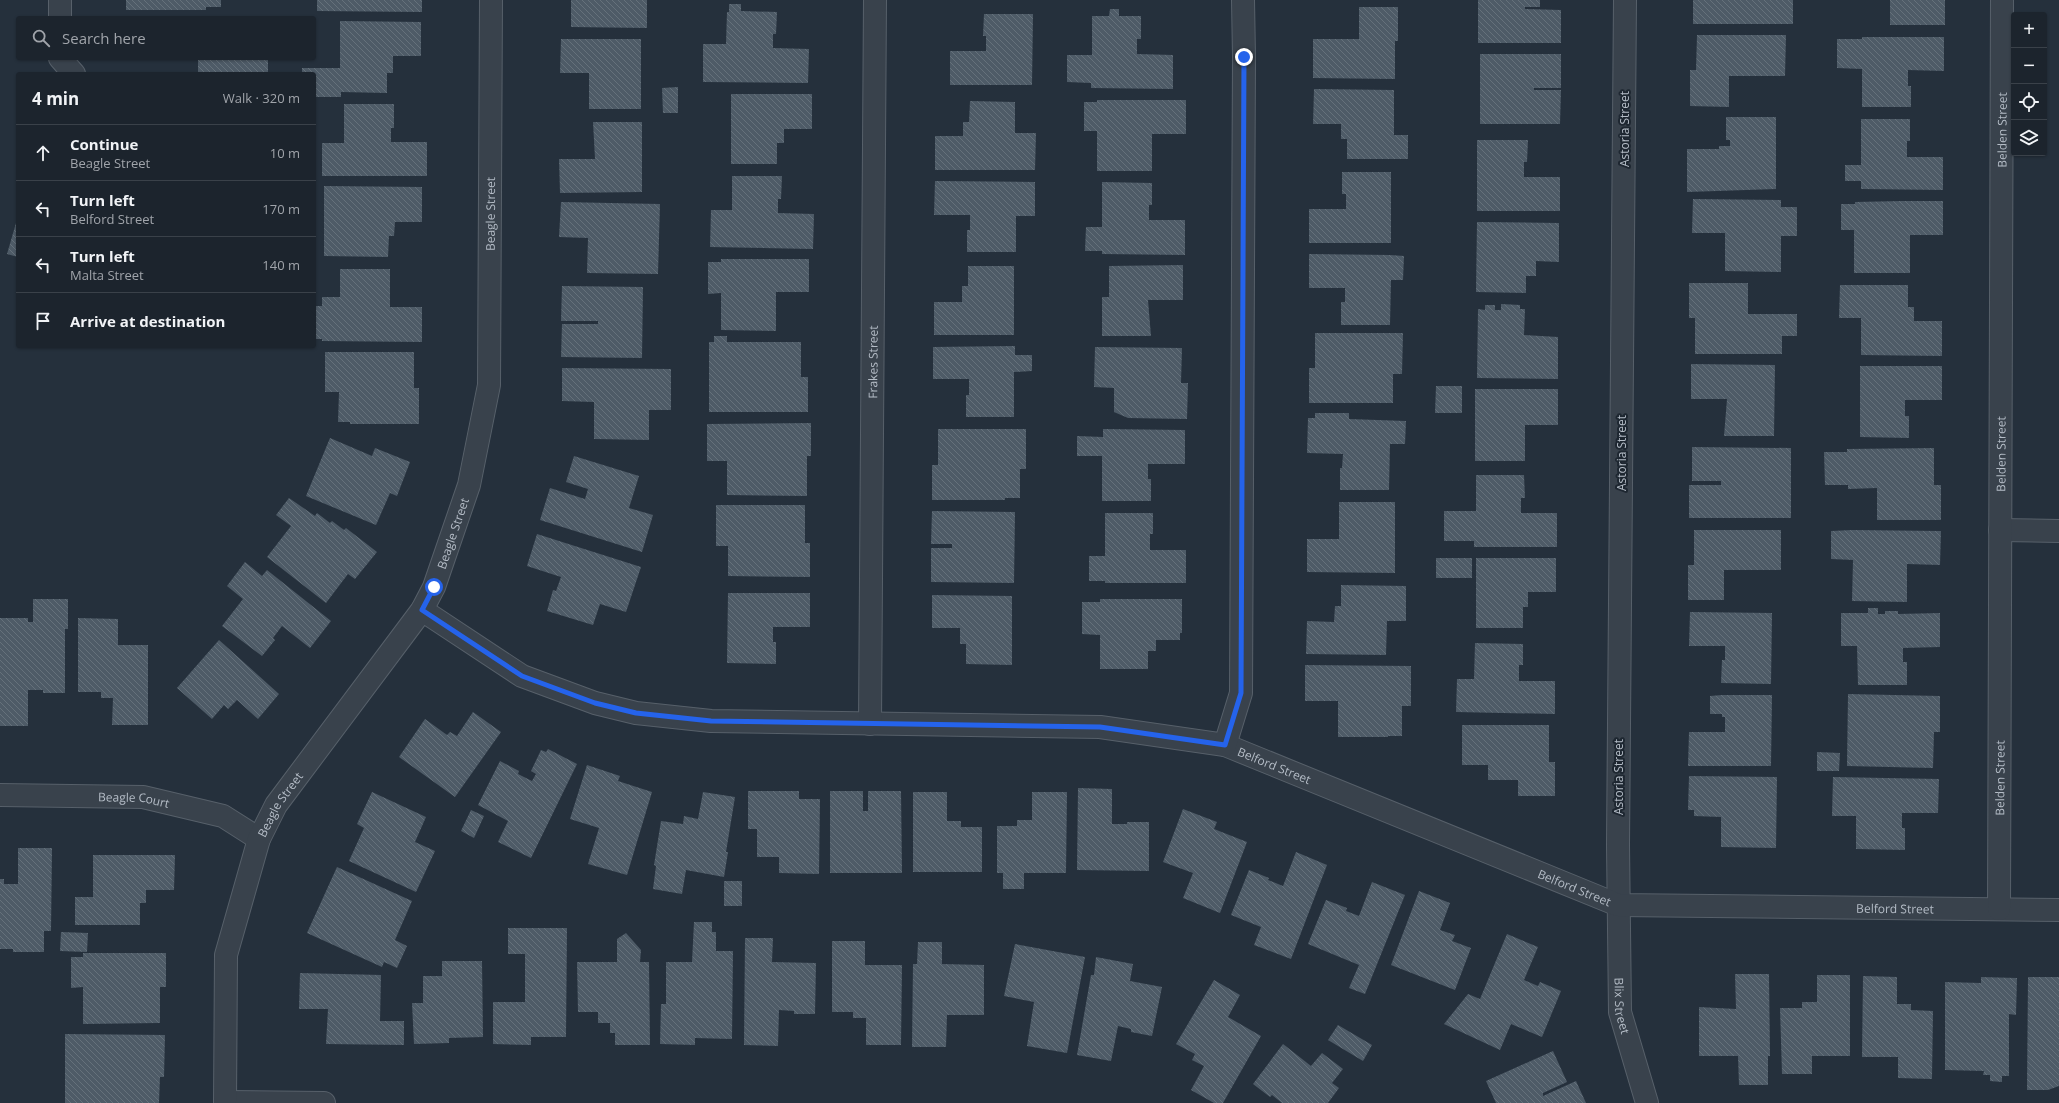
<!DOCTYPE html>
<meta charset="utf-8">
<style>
:root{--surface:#1c242d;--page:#293039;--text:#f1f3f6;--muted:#a0a4aa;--line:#3a4149}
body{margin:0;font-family:"Open Sans",sans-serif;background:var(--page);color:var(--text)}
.controls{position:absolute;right:12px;top:12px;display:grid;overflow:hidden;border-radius:4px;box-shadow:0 1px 3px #0004}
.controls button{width:36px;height:36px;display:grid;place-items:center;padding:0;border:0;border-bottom:1px solid var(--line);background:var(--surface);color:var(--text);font:20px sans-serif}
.stop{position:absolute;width:12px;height:12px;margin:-9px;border:3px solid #2563eb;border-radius:50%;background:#fff}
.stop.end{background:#2563eb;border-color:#fff;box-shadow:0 1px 4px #0008}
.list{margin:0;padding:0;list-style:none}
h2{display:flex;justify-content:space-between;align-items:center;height:52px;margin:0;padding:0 16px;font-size:17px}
h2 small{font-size:13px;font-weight:400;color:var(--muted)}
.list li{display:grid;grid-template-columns:26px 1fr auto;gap:12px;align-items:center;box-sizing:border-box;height:56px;padding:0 16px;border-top:1px solid var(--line)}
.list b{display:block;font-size:15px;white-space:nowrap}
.list p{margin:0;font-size:13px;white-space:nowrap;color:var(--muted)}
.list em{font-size:13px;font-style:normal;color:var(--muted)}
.icon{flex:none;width:22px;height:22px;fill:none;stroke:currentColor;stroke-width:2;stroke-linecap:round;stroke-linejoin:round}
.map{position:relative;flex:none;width:2059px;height:1103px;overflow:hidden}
.search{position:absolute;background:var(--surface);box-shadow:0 1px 3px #0004;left:16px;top:16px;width:300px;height:44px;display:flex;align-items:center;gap:10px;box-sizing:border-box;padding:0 14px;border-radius:4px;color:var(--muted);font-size:15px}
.panel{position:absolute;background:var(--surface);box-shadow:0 1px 3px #0004;left:16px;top:72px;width:300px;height:276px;border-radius:4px}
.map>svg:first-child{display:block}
.building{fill:url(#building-back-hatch)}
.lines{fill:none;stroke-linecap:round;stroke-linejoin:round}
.minor-casing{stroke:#57606a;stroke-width:24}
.tertiary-casing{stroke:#57606a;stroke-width:24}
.minor{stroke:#39424c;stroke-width:22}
.tertiary{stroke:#39424c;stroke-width:22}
.route{stroke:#2563eb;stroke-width:5}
.labels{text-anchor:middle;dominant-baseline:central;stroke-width:4;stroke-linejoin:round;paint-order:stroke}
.street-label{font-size:12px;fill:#b5bdc7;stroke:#1e2731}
</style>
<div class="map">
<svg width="2059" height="1103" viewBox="0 0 2059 1103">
<defs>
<pattern id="building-back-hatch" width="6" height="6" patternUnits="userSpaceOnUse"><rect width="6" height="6" fill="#4e5b67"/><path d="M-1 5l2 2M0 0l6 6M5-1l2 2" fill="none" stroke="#65717b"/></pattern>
</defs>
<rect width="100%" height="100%" fill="#25303c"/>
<g class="building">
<polygon points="126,0 221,0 221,7 206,7 206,10 126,10"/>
<polygon points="317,0 422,0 422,12 317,11"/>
<polygon points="571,0 647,0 647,28 571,27"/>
<polygon points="1478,0 1540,0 1540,7 1525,7 1525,9 1561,10 1561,43 1478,43"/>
<rect x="1693" y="0" width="100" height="24"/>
<rect x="1890" y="0" width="55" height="25"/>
<polygon points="729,4 741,4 741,11 777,12 776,34 773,34 773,48 809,49 808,83 703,82 703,44 726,44 727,12 729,12"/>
<polygon points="1359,7 1398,7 1398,41 1395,41 1395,79 1313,78 1313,39 1359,39"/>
<polygon points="1110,9 1119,9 1119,16 1141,16 1141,39 1137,39 1137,54 1173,55 1173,89 1091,88 1091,83 1067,82 1067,55 1092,55 1092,16 1109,16"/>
<polygon points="984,14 1033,14 1032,85 950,85 950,51 986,51 986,36 983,36"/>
<polygon points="340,21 421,22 421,56 393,56 393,73 387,73 387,93 341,92 341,97 314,97 314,74 302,74 302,68 340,68"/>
<polygon points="1697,35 1786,35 1785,76 1729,76 1729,107 1690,106 1690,70 1696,70"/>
<polygon points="1862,37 1944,37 1944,71 1908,70 1908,86 1911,86 1911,107 1862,107 1862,69 1837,68 1837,39 1862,39"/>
<polygon points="561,39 641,39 641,109 589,109 589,73 560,73"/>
<polygon points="1480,54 1561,54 1561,88 1534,88 1534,90 1561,90 1560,124 1480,124"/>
<polygon points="198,58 291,58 291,60 268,60 268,74 198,74"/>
<polygon points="678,87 678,113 663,113 662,88"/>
<polygon points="1314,89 1394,90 1394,135 1408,135 1408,159 1347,159 1347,139 1341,139 1341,124 1313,124"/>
<polygon points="731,94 812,94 812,129 784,129 784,143 777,143 777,164 731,164"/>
<polygon points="1097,100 1186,100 1186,134 1152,134 1152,171 1097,171 1097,131 1084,131 1084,102 1097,102"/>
<polygon points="970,101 1015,102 1015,133 1036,133 1035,170 935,170 935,136 963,136 963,122 969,122"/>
<polygon points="344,104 394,104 394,128 391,128 391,142 427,142 427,176 322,176 322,143 344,143"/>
<polygon points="1726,117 1776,117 1776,189 1687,192 1687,149 1719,149 1719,146 1730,146 1730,140 1726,140"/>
<polygon points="1861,119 1910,119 1910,141 1907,141 1907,157 1943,157 1943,190 1861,189 1861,181 1845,181 1845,165 1861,165"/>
<polygon points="593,122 642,122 642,192 560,193 559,159 595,159"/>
<polygon points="1477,140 1528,140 1527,162 1524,162 1524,177 1560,177 1560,211 1477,211"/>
<polygon points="1342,172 1391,172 1391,243 1309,243 1309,209 1346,209 1346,194 1342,194"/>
<polygon points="732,176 782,176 781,199 778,199 778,213 814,214 813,249 710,247 711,210 732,210"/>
<polygon points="935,181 1035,182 1035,216 1016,216 1016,252 967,252 967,230 970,230 970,215 934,215"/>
<polygon points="1102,182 1152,183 1152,205 1149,205 1149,220 1185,220 1185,255 1102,254 1102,251 1085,251 1086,227 1102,227"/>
<polygon points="324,186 422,187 422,222 395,222 394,236 389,236 388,257 324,256"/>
<polygon points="1693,199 1781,200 1781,207 1797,207 1797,236 1781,236 1781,272 1725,271 1725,233 1692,233"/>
<polygon points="1902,201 1943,201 1943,235 1910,235 1910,273 1854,273 1854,230 1841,230 1841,204 1855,204 1855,202"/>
<polygon points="561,202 660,204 658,274 587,273 588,238 559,237"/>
<polygon points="18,216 18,257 7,254"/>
<polygon points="1477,222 1559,223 1559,262 1536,261 1536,276 1526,276 1526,293 1476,292"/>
<polygon points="1309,254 1390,255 1404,256 1403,280 1391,280 1390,325 1341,325 1341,302 1345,302 1345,288 1309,288"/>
<polygon points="721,259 809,259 809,292 776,292 776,331 721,330 721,293 708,294 708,262 721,262"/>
<polygon points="1183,265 1183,300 1148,300 1151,336 1102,336 1102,297 1109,297 1109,266"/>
<polygon points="968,266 1014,266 1014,335 934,335 934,302 962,302 962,286 968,286"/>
<polygon points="340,269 390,269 390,307 422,307 422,342 322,341 322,339 314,339 314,306 322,306 322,297 340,297"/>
<polygon points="1689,283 1748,283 1748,314 1797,314 1797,336 1782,336 1782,354 1695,354 1695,318 1689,318"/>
<polygon points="1840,285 1908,285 1908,307 1914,307 1914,321 1942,321 1942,356 1861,355 1861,318 1839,318"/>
<polygon points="562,286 643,287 642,358 561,357 562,324 598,324 598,321 561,321"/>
<polygon points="1501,304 1520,305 1520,309 1525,309 1524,335 1558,337 1558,379 1477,378 1478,309 1485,310 1485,305 1495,305 1495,310 1501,310"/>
<polygon points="1315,333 1403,333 1402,374 1393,374 1393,403 1309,403 1309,368 1315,368"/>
<polygon points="714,336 727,336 727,342 801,342 801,377 808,377 808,412 709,412 709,342 714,342"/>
<polygon points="1015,346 1015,355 1032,355 1032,371 1014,372 1014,417 966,417 966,395 969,395 969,379 933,379 933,347"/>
<polygon points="1095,347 1182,348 1181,383 1188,383 1187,419 1128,418 1114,412 1114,388 1094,387"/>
<polygon points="325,352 414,352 414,388 419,388 419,424 350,424 350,422 338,422 339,392 325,392"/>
<polygon points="1691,364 1775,365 1774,436 1724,436 1727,399 1691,399"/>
<polygon points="1860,366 1942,366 1942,400 1905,400 1905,416 1909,416 1909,438 1860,437"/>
<polygon points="562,368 671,369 671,410 649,410 649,440 594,439 594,402 562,401"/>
<polygon points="1436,386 1462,386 1462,413 1435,413"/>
<polygon points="1475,389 1558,389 1558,425 1525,425 1525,461 1475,461"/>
<polygon points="1315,413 1349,413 1349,419 1406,421 1405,444 1390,444 1389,490 1340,490 1340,468 1342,468 1343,454 1307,453 1308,418 1315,418"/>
<polygon points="811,423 811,456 807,456 807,496 727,495 727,461 707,461 707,424"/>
<polygon points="938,429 1026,429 1026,469 1020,469 1020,498 1005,498 1005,500 932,500 932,465 938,465"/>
<polygon points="1103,429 1185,430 1185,464 1148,464 1148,479 1151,479 1151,501 1102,501 1102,456 1077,456 1077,436 1103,437"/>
<polygon points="330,438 372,456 375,448 410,462 397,496 390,493 376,525 306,496"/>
<polygon points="1692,447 1791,448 1791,518 1689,518 1689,485 1721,485 1721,481 1692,481"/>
<polygon points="1934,448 1934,485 1941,485 1941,520 1877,520 1877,488 1848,489 1848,485 1825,485 1824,452 1847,452 1847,449"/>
<polygon points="574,456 639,476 629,508 653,515 642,552 540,520 550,488 585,499 588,489 566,482"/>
<polygon points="1476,475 1524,475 1525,498 1521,498 1521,513 1557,513 1557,547 1474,547 1474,541 1444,541 1444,511 1476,511"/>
<polygon points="289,498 315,516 317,513 330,523 332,521 344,530 346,528 377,552 355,579 348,574 326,603 267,557 291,526 276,515"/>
<polygon points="1339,502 1395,502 1395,573 1307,572 1307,539 1339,539"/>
<polygon points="716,505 805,505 805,543 810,543 810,577 728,576 728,546 716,546"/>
<polygon points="932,511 1015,512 1014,583 931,582 931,548 952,548 952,544 931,544"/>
<polygon points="1105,513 1153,513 1153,534 1150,534 1150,550 1186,550 1186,583 1105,583 1105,581 1089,581 1089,556 1105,556"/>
<polygon points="1694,530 1781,530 1781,570 1724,570 1724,600 1688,600 1688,565 1694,565"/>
<polygon points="1852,530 1941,531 1940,565 1907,564 1907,602 1852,601 1853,560 1831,559 1831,531"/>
<polygon points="537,534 641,567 626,612 600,604 593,625 547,611 553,590 556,591 561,577 527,566"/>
<rect x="1436" y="558" width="36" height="20"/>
<polygon points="1476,558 1556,558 1556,592 1528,592 1528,607 1523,607 1523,628 1476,628"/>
<polygon points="245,562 262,576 267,570 331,621 310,648 282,626 273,638 275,640 262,656 222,626 243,599 227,586"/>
<polygon points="1341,585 1406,586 1406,621 1387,621 1386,655 1306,654 1307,621 1334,622 1335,606 1341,606"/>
<polygon points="728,593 810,593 810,627 773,627 773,642 776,642 776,664 727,663"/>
<polygon points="932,595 1012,596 1012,665 966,664 966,644 960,644 960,628 932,628"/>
<polygon points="33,599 68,599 68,629 65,629 65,693 43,693 43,690 28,690 28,726 0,726 0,618 28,618 28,622 33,622"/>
<polygon points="1100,599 1182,599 1182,633 1180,633 1180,640 1156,640 1156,651 1148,651 1148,669 1100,669 1100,635 1082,634 1082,602 1100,602"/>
<polygon points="1868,608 1878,608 1878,614 1885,614 1885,611 1898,611 1898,614 1940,613 1940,647 1903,648 1903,662 1907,662 1907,685 1858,685 1857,646 1841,646 1841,613 1868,613"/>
<polygon points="1690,612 1772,613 1771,684 1721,683 1722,660 1725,660 1725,646 1689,646"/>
<polygon points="78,618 118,619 118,645 148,645 148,725 112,725 113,698 101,698 101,692 78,692"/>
<polygon points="219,640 279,694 258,719 237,700 228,709 224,705 212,719 177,688"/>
<polygon points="1475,643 1523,644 1523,665 1519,665 1519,681 1555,681 1555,714 1456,712 1457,679 1474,679"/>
<polygon points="1305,665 1411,666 1411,706 1402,706 1402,736 1388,736 1388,737 1338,737 1338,701 1305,701"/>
<polygon points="1848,694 1940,696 1940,732 1934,732 1933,768 1847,766"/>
<polygon points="1722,695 1772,695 1771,766 1688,766 1689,732 1725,732 1725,717 1722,717 1722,714 1710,714 1710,696"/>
<polygon points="473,712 501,732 455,797 399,757 425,719 447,735 450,732 457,736"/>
<polygon points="1462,725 1549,725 1549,762 1555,762 1555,796 1518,796 1518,780 1488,780 1488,765 1462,765"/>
<polygon points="548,749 577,764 531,858 498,842 508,821 478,805 500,761 519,771 518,774 532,781 536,774 531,771 541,750 546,752"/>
<polygon points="1817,752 1840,753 1839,771 1817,771"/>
<polygon points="587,765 620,776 618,781 652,792 627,875 588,864 599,828 570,819"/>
<polygon points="1689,776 1777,777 1776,848 1721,847 1721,817 1694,816 1694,810 1688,810"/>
<polygon points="1833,777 1939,779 1938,813 1902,813 1902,828 1905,828 1905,850 1856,849 1856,816 1832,816"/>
<polygon points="1078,788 1112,789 1112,824 1127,824 1127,822 1149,822 1149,871 1077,870"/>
<polygon points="748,791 799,791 799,799 820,799 819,874 779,873 779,857 757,857 757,829 748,829"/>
<polygon points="830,791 863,791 863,811 868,811 868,791 901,791 902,873 830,873"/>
<polygon points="372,792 426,817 415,842 435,851 416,892 349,861 364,828 357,824"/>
<polygon points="703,792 735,797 726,852 728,852 724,877 686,870 682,894 653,889 656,866 654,865 661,821 683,824 684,816 698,819"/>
<polygon points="913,792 947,792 947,821 961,821 961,827 982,827 982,872 913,872"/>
<polygon points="1032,792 1067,792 1066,873 1024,873 1024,889 1003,889 1003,873 997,873 997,826 1017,826 1017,820 1032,820"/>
<polygon points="1183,809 1217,822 1214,829 1247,842 1220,913 1183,898 1193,873 1163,862"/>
<polygon points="471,810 484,816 474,838 461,831"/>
<polygon points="18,848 52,848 51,931 44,931 44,952 13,952 13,949 0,949 0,879 4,879 4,884 18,884"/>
<polygon points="1296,852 1327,865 1291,959 1254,945 1261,927 1231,915 1249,870 1269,878 1268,880 1283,886"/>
<polygon points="93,855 175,855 174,890 146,890 146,903 140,903 140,925 75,925 75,897 93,897"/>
<polygon points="337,867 412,901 395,940 407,946 397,968 384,962 382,967 307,933"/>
<rect x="724" y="881" width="18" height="25"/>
<polygon points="1372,882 1405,895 1365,994 1349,988 1359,965 1308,944 1326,900 1347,908 1346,911 1359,916"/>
<polygon points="1419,891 1450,903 1440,930 1455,935 1452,941 1471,948 1455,990 1391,965"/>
<polygon points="694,922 712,922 712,932 716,932 716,951 733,951 732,1039 695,1038 695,1045 660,1044 661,1004 666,1004 666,962 692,962"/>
<polygon points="508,928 567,928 566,1037 531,1037 531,1045 493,1044 493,1002 525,1002 525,954 508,954"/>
<polygon points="61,932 88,933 87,952 60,951"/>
<polygon points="626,933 641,950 640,962 649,962 650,1045 615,1045 615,1033 610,1033 610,1023 598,1023 598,1012 578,1012 577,962 617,962 617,939"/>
<polygon points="1507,934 1538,947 1524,980 1538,986 1540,982 1561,991 1542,1037 1511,1024 1500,1050 1444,1024 1468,994 1480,999"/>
<polygon points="745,938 773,938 772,962 816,963 815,1014 794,1014 794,1011 779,1010 778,1046 744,1045"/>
<polygon points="832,941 865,941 865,965 902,965 901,1045 866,1045 866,1018 853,1018 853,1012 832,1012"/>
<polygon points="918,942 942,942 942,964 984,965 984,1015 947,1015 946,1047 912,1047 913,964 917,964"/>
<polygon points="1015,944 1085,957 1067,1053 1027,1046 1034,1002 1004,996"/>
<polygon points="83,953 166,953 166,987 160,987 160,1023 83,1024 83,987 71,988 71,957 83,957"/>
<polygon points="1096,957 1133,964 1130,981 1162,987 1152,1036 1131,1032 1131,1029 1118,1026 1111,1061 1077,1055 1091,975 1094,975"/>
<polygon points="442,961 482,961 483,1037 449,1038 449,1043 414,1044 412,1003 423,1003 423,976 442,976"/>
<polygon points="300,973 381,975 380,1021 404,1021 404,1045 326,1044 328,1009 299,1009"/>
<polygon points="1735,974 1769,974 1770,1056 1768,1056 1768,1085 1739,1085 1738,1056 1699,1056 1699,1007 1736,1009"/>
<polygon points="1817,975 1850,975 1850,1056 1812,1056 1812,1074 1782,1074 1780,1008 1802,1008 1802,1002 1817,1002"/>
<polygon points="1863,976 1897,977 1897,1004 1911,1004 1911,1010 1933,1011 1932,1079 1898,1078 1898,1057 1862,1057"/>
<polygon points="1981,977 2017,978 2016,1015 2009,1014 2009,1076 2002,1076 2002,1082 1990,1081 1990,1075 1983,1075 1984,1071 1945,1070 1945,982 1981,983"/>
<polygon points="2028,977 2059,977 2059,1086 2048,1090 2027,1090"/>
<polygon points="1214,980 1240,995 1228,1017 1261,1036 1223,1103 1214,1103 1191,1090 1204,1066 1192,1060 1195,1054 1176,1044"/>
<polygon points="1338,1025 1372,1045 1363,1061 1328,1040"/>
<polygon points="65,1034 165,1035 164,1077 160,1077 159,1103 65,1103"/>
<polygon points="1283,1044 1311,1066 1322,1053 1343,1069 1332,1083 1339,1088 1328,1103 1282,1103 1272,1095 1270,1097 1253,1084"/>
<polygon points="1553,1051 1567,1082 1543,1093 1543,1096 1576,1081 1586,1103 1496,1103 1486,1081"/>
</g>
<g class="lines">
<g class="minor-casing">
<g id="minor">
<path id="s1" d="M1625,0L1618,845L1620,1012L1647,1103"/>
<polyline points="60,18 60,0"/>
<polyline points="60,58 74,74"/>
<polyline points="2000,530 2059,531"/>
<path id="s2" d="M422,610L522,676L595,703L636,713L711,721L1100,727L1225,745L1618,905L2059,910"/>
<path id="s3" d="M870,724L875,0"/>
<polyline points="1225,745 1241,693 1244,57 1243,0"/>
<path id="s4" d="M0,795L143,797L223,816L259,839"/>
<path id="s5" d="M1999,909L2002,0"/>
<polyline points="225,1102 324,1103"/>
</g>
</g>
<g class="tertiary-casing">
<g id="tertiary">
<path id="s6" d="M225,1103L226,955L259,839L276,805L422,610L434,587L469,485L489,385L491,0"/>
</g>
</g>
<use href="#minor" class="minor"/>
<use href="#tertiary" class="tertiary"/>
</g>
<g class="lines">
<polyline class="route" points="434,587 422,610 522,676 595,703 636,713 711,721 1100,727 1225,745 1241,693 1244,57"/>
</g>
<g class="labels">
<g class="street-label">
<text transform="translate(1624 129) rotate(-90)">Astoria Street</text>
<text stroke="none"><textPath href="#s5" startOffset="779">Belden Street</textPath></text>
<text stroke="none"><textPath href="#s6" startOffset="957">Beagle Street</textPath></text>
<text stroke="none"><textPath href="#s3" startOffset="362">Frakes Street</textPath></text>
<text transform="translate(1621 453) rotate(-90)">Astoria Street</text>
<text stroke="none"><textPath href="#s5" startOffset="455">Belden Street</textPath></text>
<text stroke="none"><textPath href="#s6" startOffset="633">Beagle Street</textPath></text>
<text stroke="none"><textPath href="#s2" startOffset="884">Belford Street</textPath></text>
<text transform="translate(1618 777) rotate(-90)">Astoria Street</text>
<text stroke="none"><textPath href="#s5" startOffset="131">Belden Street</textPath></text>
<text stroke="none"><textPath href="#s4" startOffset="134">Beagle Court</textPath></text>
<text stroke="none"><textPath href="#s6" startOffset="309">Beagle Street</textPath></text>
<text stroke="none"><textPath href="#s2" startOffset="1208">Belford Street</textPath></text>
<text stroke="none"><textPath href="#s2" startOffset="1532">Belford Street</textPath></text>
<text stroke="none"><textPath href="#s1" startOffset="1006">Blix Street</textPath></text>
</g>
</g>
</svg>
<div class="controls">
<button>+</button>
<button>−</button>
<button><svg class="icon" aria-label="locate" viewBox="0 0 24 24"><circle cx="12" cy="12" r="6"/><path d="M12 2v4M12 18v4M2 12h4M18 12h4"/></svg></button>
<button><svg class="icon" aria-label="layers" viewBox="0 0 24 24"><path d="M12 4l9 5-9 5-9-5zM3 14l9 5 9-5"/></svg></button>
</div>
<div class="stop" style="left:434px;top:587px"></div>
<div class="stop end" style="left:1244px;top:57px"></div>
<div class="search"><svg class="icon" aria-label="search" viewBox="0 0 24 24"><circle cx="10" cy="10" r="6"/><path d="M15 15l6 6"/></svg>Search here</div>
<section class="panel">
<h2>4 min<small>Walk · 320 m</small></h2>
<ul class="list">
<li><svg class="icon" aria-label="ahead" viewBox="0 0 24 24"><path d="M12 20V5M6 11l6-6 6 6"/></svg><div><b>Continue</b><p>Beagle Street</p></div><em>10 m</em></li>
<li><svg class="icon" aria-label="left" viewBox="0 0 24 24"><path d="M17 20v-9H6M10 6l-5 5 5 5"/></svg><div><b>Turn left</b><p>Belford Street</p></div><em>170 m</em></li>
<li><svg class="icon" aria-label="left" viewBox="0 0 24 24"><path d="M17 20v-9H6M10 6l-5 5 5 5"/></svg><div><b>Turn left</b><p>Malta Street</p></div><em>140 m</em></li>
<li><svg class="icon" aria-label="arrive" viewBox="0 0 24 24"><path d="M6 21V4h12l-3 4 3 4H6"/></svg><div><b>Arrive at destination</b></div></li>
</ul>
</section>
</div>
